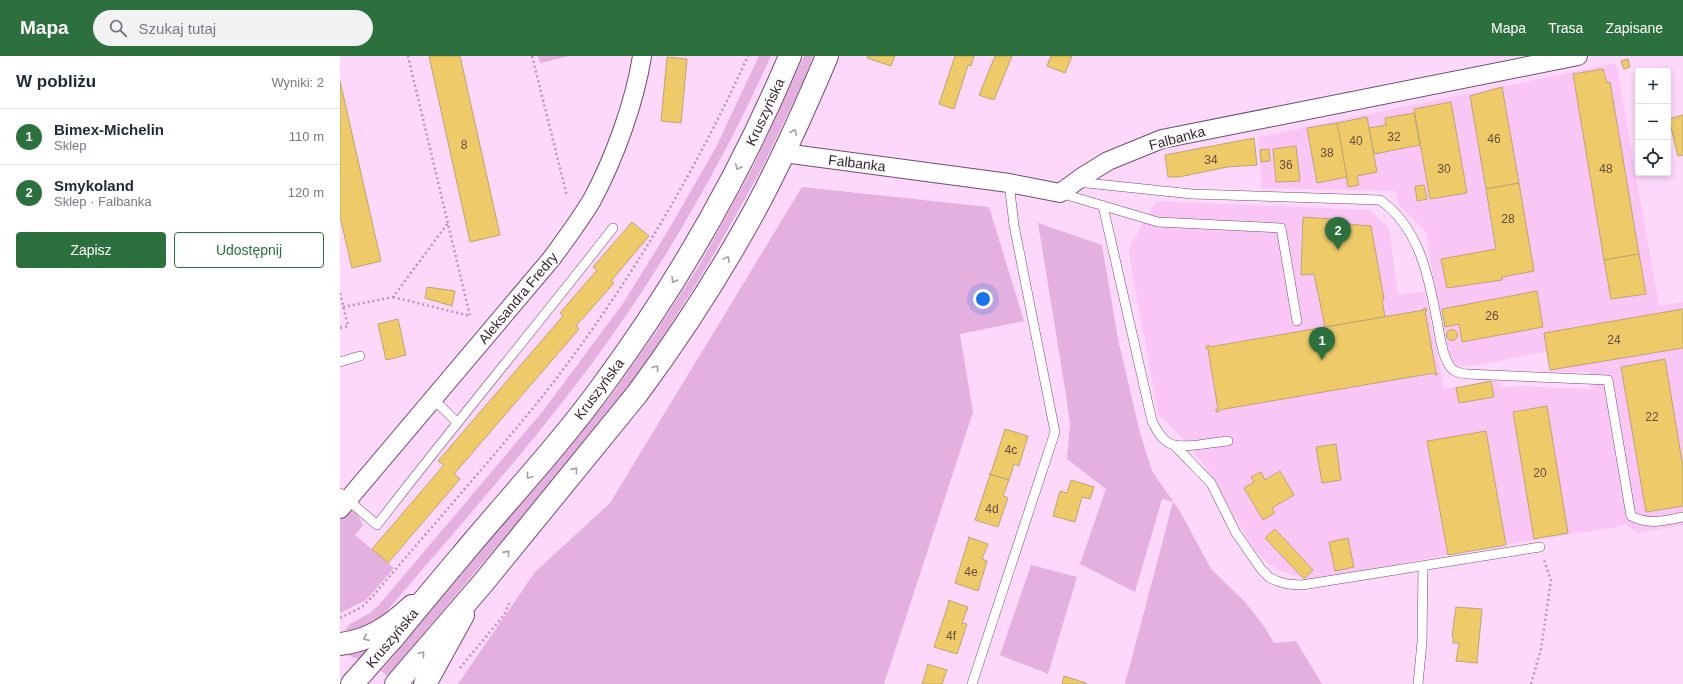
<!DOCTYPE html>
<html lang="pl">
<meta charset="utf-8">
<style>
:root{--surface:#fff;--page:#f2f2f3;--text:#1f2937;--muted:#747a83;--line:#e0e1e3;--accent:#2c713d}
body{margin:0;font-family:Helvetica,sans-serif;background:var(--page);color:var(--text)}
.controls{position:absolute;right:12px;top:12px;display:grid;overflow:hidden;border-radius:4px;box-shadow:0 2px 6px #0003}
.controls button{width:36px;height:36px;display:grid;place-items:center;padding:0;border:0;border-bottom:1px solid var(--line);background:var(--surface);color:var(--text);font:20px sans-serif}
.you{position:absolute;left:643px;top:243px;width:14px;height:14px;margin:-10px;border:3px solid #fff;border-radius:50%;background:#1a73e8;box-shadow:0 0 0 6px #1a73e833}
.badge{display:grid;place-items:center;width:26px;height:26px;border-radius:50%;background:var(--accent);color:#fff;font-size:13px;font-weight:700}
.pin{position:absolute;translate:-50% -33px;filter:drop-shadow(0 1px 2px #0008)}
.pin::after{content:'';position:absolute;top:21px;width:14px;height:12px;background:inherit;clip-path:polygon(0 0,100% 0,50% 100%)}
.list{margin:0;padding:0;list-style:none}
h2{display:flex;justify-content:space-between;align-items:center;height:52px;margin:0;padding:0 16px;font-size:17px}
h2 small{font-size:13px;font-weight:400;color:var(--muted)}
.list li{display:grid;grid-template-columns:26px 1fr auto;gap:12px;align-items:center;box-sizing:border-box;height:56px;padding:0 16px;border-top:1px solid var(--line)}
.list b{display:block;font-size:15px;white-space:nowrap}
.list p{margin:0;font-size:13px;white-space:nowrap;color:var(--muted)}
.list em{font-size:13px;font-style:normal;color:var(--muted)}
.actions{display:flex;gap:8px;padding:12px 16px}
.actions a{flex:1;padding:9px 0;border:1px solid var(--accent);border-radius:4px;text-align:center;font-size:14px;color:var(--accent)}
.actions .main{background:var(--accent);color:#fff}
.icon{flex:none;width:22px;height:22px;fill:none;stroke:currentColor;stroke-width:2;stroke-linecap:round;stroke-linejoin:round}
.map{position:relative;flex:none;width:1343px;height:628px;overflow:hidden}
header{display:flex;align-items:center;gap:24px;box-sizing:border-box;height:56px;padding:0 20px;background:var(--accent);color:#fff}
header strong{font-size:19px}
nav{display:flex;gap:22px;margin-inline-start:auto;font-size:14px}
.search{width:280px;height:36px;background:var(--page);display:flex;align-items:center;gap:10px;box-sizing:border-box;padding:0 14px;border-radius:22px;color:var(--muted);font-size:15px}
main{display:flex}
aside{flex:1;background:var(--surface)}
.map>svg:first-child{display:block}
.built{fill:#fac6f6}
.green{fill:#e4b0df}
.building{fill:#eeca69;stroke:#bca670}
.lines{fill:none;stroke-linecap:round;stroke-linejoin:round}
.service-casing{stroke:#744c71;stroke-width:10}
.minor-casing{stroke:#744c71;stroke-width:20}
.tertiary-casing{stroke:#744c71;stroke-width:24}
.secondary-casing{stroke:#744c71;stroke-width:24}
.primary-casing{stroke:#744c71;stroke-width:24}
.path{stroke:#b798b4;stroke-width:2.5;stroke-dasharray:2 3;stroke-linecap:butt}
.service{stroke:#fff;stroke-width:9}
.minor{stroke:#fff;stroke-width:18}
.tertiary{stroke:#fff;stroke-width:22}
.secondary{stroke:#fff;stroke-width:22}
.primary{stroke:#fff;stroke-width:22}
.oneway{stroke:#a59da4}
.labels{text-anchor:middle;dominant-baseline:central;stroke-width:3.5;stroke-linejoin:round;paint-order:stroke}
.number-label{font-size:12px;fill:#654e42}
.street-label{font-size:14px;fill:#372535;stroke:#fff}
</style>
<header>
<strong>Mapa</strong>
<div class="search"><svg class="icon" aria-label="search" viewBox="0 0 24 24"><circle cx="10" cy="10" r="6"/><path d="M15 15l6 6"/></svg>Szukaj tutaj</div>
<nav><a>Mapa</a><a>Trasa</a><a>Zapisane</a></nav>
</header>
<main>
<aside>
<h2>W pobliżu<small>Wyniki: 2</small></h2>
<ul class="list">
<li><span class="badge">1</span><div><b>Bimex-Michelin</b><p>Sklep</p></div><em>110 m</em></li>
<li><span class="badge">2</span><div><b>Smykoland</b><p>Sklep · Falbanka</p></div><em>120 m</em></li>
</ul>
<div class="actions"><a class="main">Zapisz</a><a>Udostępnij</a></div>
</aside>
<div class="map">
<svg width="1343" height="628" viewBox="0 0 1343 628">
<rect width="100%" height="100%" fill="#fed8fa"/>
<polygon class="built" points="1276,7 1319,250 1343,246 1343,469 1297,477 1286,468 1272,472 1186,485 970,524 937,514 914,494 868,414 839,379 818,357 788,193 816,145 1029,154 1049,172 1058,239 1085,235 1104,333 1159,324 1161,332 1178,330 1251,333 1249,316 1210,316 1206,296 1119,312 1110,300 1096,238 1086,177 1059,149 1056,135 922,132 918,81"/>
<g class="green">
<polygon points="198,0 230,0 200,7"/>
<path d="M419,0H431C416,32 401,65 384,96C346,168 304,237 256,302C189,393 113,477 40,563L28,571L1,579L10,568L30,557L38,550L203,355L284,246L329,173L376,91Z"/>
<polygon points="464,0 473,0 464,24 421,114 366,212 323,281 277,347 48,620 41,615 270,341 316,276 360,208 413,111"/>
<polygon points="462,131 649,151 684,265 620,278 633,356 544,628 118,628 195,516 270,447"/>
<polygon points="698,167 762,189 778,283 800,377 812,415 841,457 871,513 905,546 924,570 934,587 956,585 982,628 785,628 833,446 822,443 795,536 740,508 766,433 727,403 730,368 726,339"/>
<path d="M8,454C17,454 20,463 23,469L15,479L54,512L26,544L0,557V465Z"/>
<polygon points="691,509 737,521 708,618 660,599"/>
<polygon points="32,589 20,604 0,596"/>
</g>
<g class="building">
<polygon points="89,0 120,0 160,179 130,186"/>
<polygon points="528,0 555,0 551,10 527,2"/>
<polygon points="615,0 634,0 631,10 628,9 614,53 599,48"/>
<polygon points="655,0 672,0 654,44 639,39"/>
<polygon points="711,0 732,0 725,17 707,10"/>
<polygon points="327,1 347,3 341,67 321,65"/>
<polygon points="1288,3 1290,11 1284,13 1281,5"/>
<polygon points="1263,13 1267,27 1270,26 1299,198 1264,204 1233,18"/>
<polygon points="0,25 41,205 12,212 0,161"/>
<polygon points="1162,31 1179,127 1146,133 1130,40"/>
<polygon points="1111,46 1127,137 1090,143 1074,53"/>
<polygon points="1074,57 1080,89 1034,98 1029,72 1046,69 1045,62"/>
<polygon points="1343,59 1343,99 1338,100 1329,63"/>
<polygon points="1027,61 1037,116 1017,120 1019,129 1008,131 997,67"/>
<polygon points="997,67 1007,121 977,127 967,72"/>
<polygon points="914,82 917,109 887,111 839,121 828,121 825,99"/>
<polygon points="956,90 960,125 936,126 933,93"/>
<polygon points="929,93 930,105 921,106 920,94"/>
<polygon points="1179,127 1194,215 1162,221 1162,224 1107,232 1101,203 1156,193 1146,133"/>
<polygon points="1084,129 1087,143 1077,145 1075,130"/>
<polygon points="963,161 1006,164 1006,168 1031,170 1044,243 1042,243 1045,261 985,271 974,218 961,219"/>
<polygon points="292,166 309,180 271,225 274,227 236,270 239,273 114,418 120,423 48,507 32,493 104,409 98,405 223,260 220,257 257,214 253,211"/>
<polygon points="1299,198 1306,238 1271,243 1264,204"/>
<polygon points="87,231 115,235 112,250 85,242"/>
<polygon points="1197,235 1203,271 1122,286 1119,268 1105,271 1102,253"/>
<polygon points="1086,252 1087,255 1085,255 1096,316 1098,318 1095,319 1094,317 879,354 879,356 876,356 876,353 878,353 868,293 866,293 866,290 869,289 869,291 1084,254 1083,253"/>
<polygon points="1343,253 1343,292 1210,314 1204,277"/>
<polygon points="58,263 66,299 46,304 38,268"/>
<circle cx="1112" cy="279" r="5.5"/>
<polygon points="1325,303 1343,411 1343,450 1306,456 1281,311"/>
<polygon points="1151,325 1154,341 1119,347 1116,332"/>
<polygon points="1207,350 1228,477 1194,483 1173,356"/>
<polygon points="665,373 688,380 679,410 674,408 669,424 649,418 651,417"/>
<polygon points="1146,375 1166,489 1108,499 1087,385"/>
<polygon points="996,388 1001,424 982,427 976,391"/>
<polygon points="940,415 954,439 932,452 935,457 923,464 904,432 914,426 911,421 921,416 925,424"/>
<polygon points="649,418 669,424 663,440 668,442 658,471 635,464 650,419"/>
<polygon points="731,424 754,431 750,443 742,441 735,466 713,460 720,435 727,437"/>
<polygon points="935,473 973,514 964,523 925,482"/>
<polygon points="628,481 648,488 642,503 647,505 638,535 615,527 629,482"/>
<polygon points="1008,482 1014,511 995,515 989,486"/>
<polygon points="608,544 628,551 622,567 627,568 617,598 594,591 609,546"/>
<polygon points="1116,551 1142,553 1137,605 1138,607 1116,605 1119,587 1113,587 1113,580 1112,580"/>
<polygon points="587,608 607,614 602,628 582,628 588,609"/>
<polygon points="724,620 746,627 746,628 722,628"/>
</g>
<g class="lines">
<g class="service-casing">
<g id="service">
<path d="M737,126L852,138L1040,144C1079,171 1089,221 1097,265C1100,279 1101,296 1109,309C1113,316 1119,317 1127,318L1268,324L1291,460C1309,469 1324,465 1343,461"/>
<polyline points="720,137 818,166 941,172 957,265"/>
<path d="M763,150L812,365C816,373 821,383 829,387C841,394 873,386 888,385"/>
<polyline points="0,306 20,300"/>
<polyline points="93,343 117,366"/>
<polyline points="836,391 871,427 896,477 921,513 930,522 937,525 947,528 962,529 1200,491"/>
<path d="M0,437L37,469C114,369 195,272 273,172"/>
<polyline points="632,628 715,376 674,169 669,127"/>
<polyline points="1078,628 1082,586 1083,510"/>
</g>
</g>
<g class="minor-casing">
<g id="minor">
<polyline points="444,97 669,127 720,137 742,121 768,105 822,83 1238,0"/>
<path d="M0,453L212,202C226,183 240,164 252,144C274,103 295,46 302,0"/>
</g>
</g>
<g class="tertiary-casing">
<path id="tertiary" d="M0,588C29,585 51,570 72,550"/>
</g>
<g class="secondary-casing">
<polyline id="secondary" points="85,628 123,559"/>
</g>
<g class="primary-casing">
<g id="primary">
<path d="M12,628C26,613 39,597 53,582C79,550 106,518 132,487C176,435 223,384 263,329C338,227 401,117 450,0"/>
<path d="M56,628L143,527L297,338C340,280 380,218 415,154C442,104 465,52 487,0"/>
</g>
</g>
<g class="path">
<polyline points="192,0 227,140"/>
<polyline points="0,237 8,270 0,272"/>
<polyline points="53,241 130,260 68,0"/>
<polyline points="3,251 53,241 108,167"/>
<path d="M0,562L22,551L32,541C87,476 144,412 198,346C282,240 352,123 408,0"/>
<polyline points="120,612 164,559 170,545"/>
<polyline points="1191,628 1201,593 1211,524 1204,504"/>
</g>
<use href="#service" class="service"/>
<use href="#minor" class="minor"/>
<use href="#tertiary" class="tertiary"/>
<use href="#secondary" class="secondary"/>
<use href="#primary" class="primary"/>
</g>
<defs><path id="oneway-chevron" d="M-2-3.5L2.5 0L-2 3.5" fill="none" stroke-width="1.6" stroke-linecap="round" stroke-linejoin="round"/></defs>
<g class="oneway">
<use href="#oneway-chevron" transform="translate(454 76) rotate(-65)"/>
<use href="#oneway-chevron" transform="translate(398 111) rotate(116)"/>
<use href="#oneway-chevron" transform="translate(387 203) rotate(-60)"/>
<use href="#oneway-chevron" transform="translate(334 224) rotate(121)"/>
<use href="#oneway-chevron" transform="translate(316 312) rotate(-54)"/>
<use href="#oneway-chevron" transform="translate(235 414) rotate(-51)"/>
<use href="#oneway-chevron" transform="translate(189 420) rotate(130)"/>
<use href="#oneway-chevron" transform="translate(167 497) rotate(-51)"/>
<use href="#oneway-chevron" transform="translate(26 582) rotate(156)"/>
<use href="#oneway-chevron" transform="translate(82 598) rotate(-49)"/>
</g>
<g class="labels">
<g class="number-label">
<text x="1054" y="81">32</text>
<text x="1154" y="83">46</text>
<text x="1016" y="85">40</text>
<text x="124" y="89">8</text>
<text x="987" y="97">38</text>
<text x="871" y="104">34</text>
<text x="946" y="109">36</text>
<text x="1104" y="113">30</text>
<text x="1266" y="113">48</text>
<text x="1168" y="163">28</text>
<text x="1152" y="260">26</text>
<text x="1274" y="284">24</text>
<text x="1312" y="361">22</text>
<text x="671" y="394">4c</text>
<text x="1200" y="417">20</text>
<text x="652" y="453">4d</text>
<text x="631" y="516">4e</text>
<text x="611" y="580">4f</text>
</g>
<g class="street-label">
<text transform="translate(425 56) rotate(-65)">Kruszyńska</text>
<text transform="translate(837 82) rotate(-15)">Falbanka</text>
<text transform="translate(517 107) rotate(7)">Falbanka</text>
<text transform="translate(178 242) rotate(-50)">Aleksandra Fredry</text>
<text transform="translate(259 333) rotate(-53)">Kruszyńska</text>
<text transform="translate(52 582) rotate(-50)">Kruszyńska</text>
</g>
</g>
</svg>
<div class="controls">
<button>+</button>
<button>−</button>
<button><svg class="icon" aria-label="locate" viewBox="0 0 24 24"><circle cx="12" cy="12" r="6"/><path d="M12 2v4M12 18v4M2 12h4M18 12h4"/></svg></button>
</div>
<div class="you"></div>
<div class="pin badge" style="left:982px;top:304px">1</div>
<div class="pin badge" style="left:998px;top:194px">2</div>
</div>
</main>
